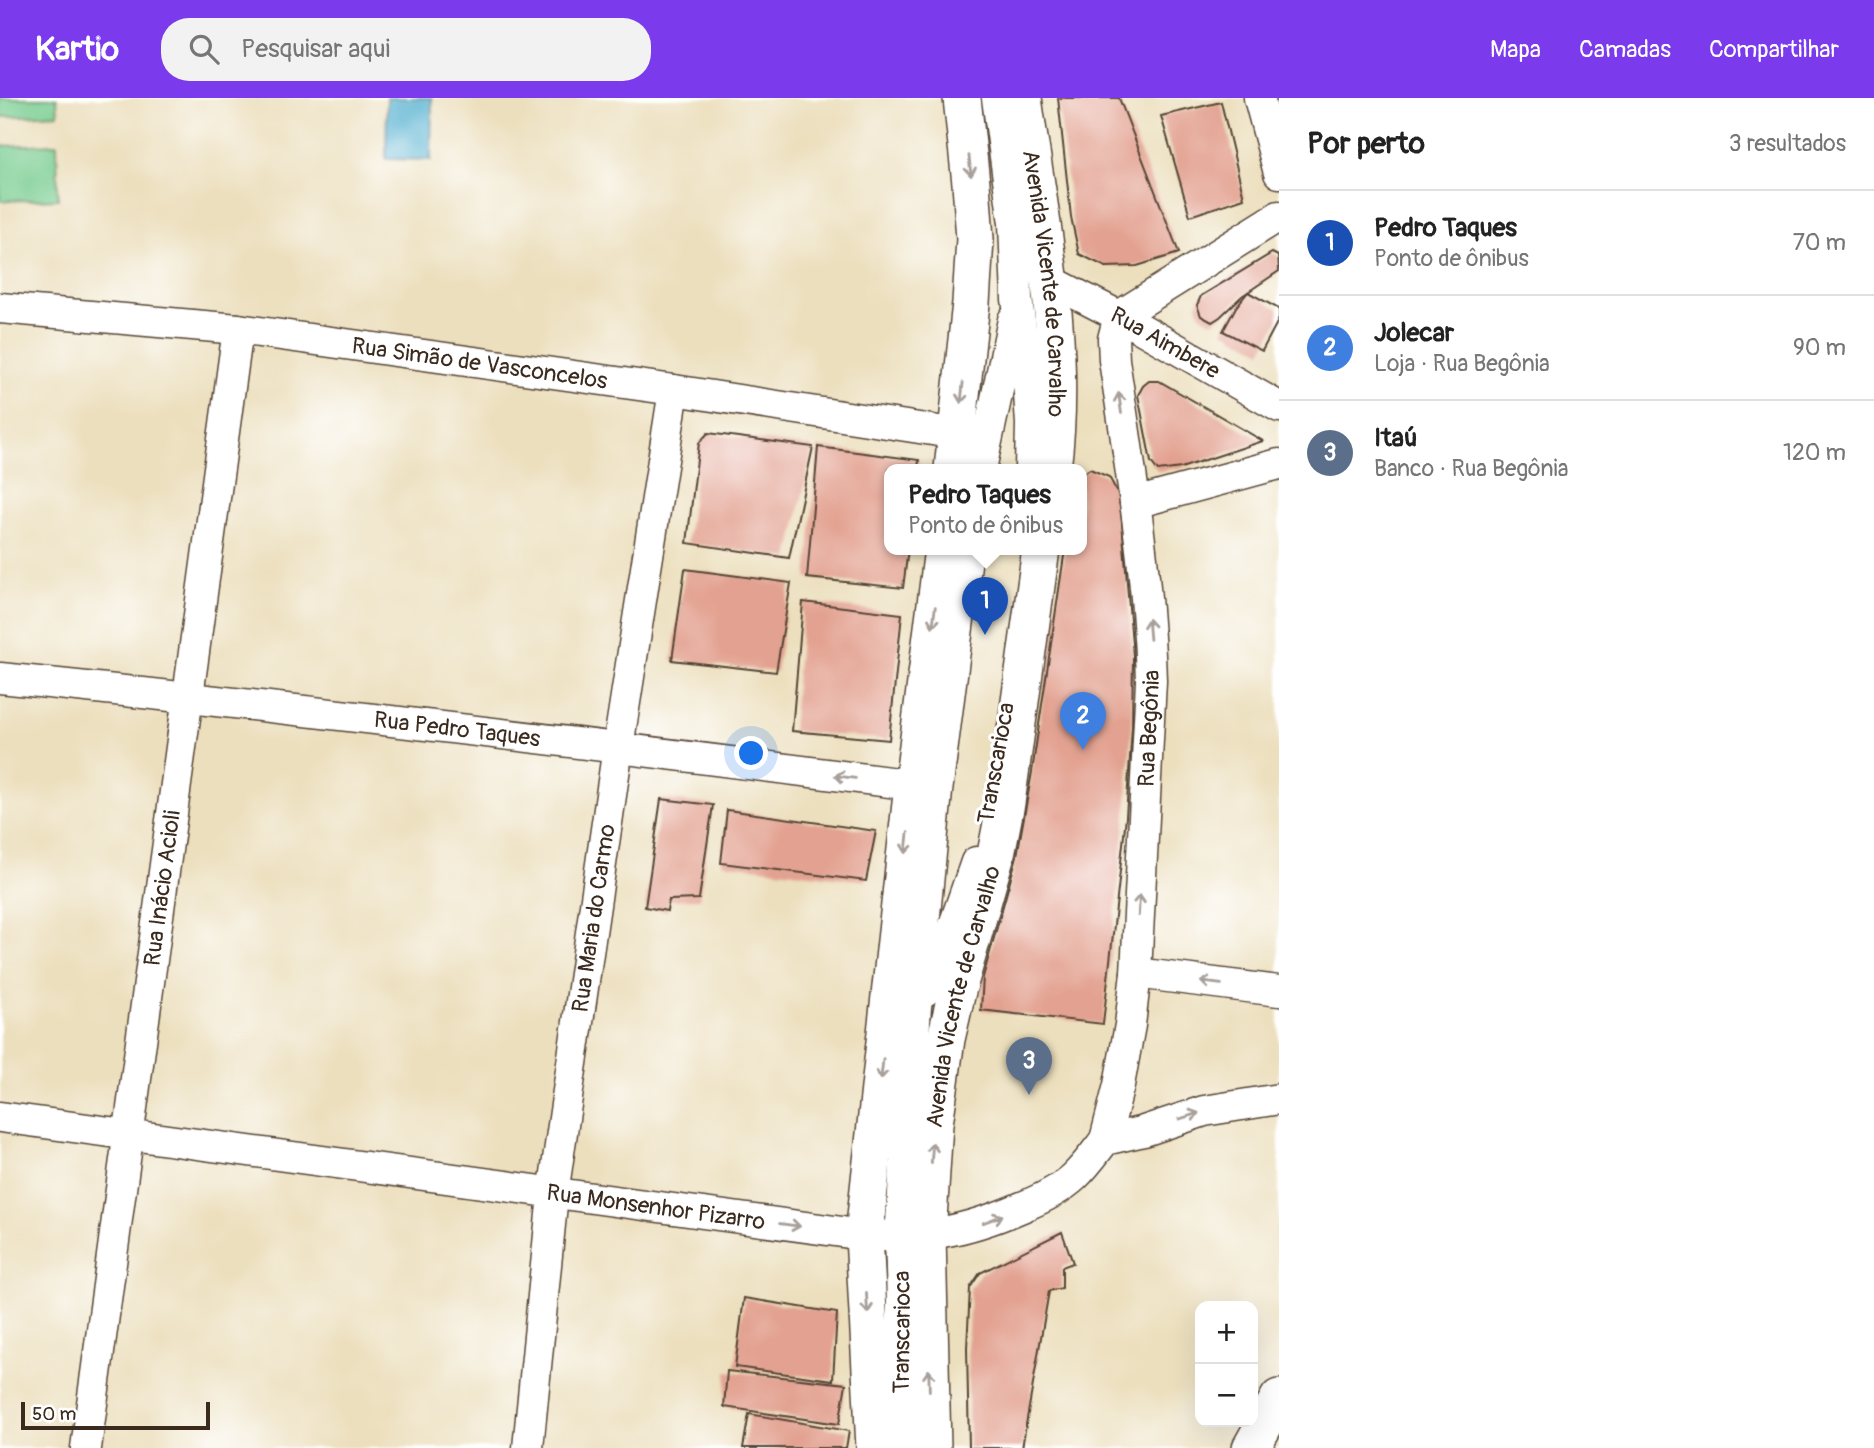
<!DOCTYPE html>
<html lang="pt">
<meta charset="utf-8">
<style>
:root{--surface:#fff;--page:#f2f2f2;--text:#222;--muted:#767676;--line:#e0e0e0;--accent:#7c3aed}
body{margin:0;font-family:Pangolin,sans-serif;background:var(--page);color:var(--text)}
.controls{position:absolute;right:21px;bottom:21px;display:grid;overflow:hidden;border-radius:14px;box-shadow:0 7px 28px #0002}
.controls button{width:63px;height:63px;display:grid;place-items:center;padding:0;border:0;border-bottom:2px solid var(--line);background:var(--surface);color:var(--text);font:35px sans-serif}
.scale{position:absolute;left:21px;bottom:18px;width:189px;box-sizing:border-box;padding-left:7px;border:4px solid #3b2a1e;border-top:0;font-size:19px;line-height:24px;white-space:nowrap;color:#3b2a1e;-webkit-text-stroke:5px #fff;paint-order:stroke}
.you{position:absolute;left:752px;top:656px;width:24px;height:24px;margin:-18px;border:5px solid #fff;border-radius:50%;background:#1a73e8;box-shadow:0 0 0 10px #1a73e833}
.badge{display:grid;place-items:center;width:46px;height:46px;border-radius:50%;background:var(--accent);color:#fff;font-size:23px;font-weight:700}
.pin{position:absolute;translate:-50% -58px;filter:drop-shadow(0 2px 4px #0008)}
.pin::after{content:'';position:absolute;top:37px;width:24px;height:21px;background:inherit;clip-path:polygon(0 0,100% 0,50% 100%)}
.popup{position:absolute;left:884px;top:366px;width:203px;height:91px;box-sizing:border-box;display:grid;place-content:center;border-radius:14px;background:var(--surface);filter:drop-shadow(0 2px 5px #0005);font-size:23px;white-space:nowrap;color:var(--muted)}
.popup b{font-size:26px;color:var(--text)}
.popup::after{content:'';position:absolute;left:50%;top:100%;margin-left:-14px;border:14px solid transparent;border-top-color:var(--surface)}
.list{margin:0;padding:0;list-style:none}
h2{display:flex;justify-content:space-between;align-items:center;height:91px;margin:0;padding:0 28px;font-size:30px}
h2 small{font-size:23px;font-weight:400;color:var(--muted)}
.list li{display:grid;grid-template-columns:46px 1fr auto;gap:21px;align-items:center;box-sizing:border-box;height:105px;padding:0 28px;border-top:2px solid var(--line)}
.list b{display:block;font-size:26px;white-space:nowrap}
.list p{margin:0;font-size:23px;white-space:nowrap;color:var(--muted)}
.list em{font-size:23px;font-style:normal;color:var(--muted)}
.icon{flex:none;width:38px;height:38px;fill:none;stroke:currentColor;stroke-width:2;stroke-linecap:round;stroke-linejoin:round}
.map{position:relative;flex:none;width:1279px;height:1350px;overflow:hidden}
header{display:flex;align-items:center;gap:42px;box-sizing:border-box;height:98px;padding:0 35px;background:var(--accent);color:#fff}
header strong{font-size:33px}
nav{display:flex;gap:38px;margin-inline-start:auto;font-size:24px}
.search{width:490px;height:63px;background:var(--page);display:flex;align-items:center;gap:18px;box-sizing:border-box;padding:0 24px;border-radius:28px;color:var(--muted);font-size:26px}
main{display:flex}
aside{flex:1;background:var(--surface)}
.map>svg:first-child{display:block}
.green{fill:#78cc8f;stroke:#5a7b56;stroke-width:2}
.water{fill:#51afcf;stroke:#466c76;stroke-width:2}
.building{fill:#e3a291}
.lines{fill:none;stroke-linecap:round;stroke-linejoin:round}
.minor-casing{stroke:#564536;stroke-width:33}
.major-casing{stroke:#564536;stroke-width:40}
.minor{stroke:#fff;stroke-width:30}
.major{stroke:#fff;stroke-width:37}
.oneway{stroke:#a79f9a}
.labels{text-anchor:middle;dominant-baseline:central;stroke-width:6;stroke-linejoin:round;paint-order:stroke}
.street-label{font-size:23px;fill:#3b2a1e;stroke:#fff}
</style>
<header>
<strong>Kartio</strong>
<div class="search"><svg class="icon" aria-label="search" viewBox="0 0 24 24"><circle cx="10" cy="10" r="6"/><path d="M15 15l6 6"/></svg>Pesquisar aqui</div>
<nav><a>Mapa</a><a>Camadas</a><a>Compartilhar</a></nav>
</header>
<main>
<div class="map">
<svg width="1279" height="1350" viewBox="0 0 1279 1350">
<rect width="100%" height="100%" fill="#fff"/>
<filter id="ink" filterUnits="userSpaceOnUse"><feTurbulence type="fractalNoise" baseFrequency=".0143" numOctaves="2"/><feDisplacementMap in="SourceGraphic" scale="14" xChannelSelector="R" yChannelSelector="G"/><feConvolveMatrix kernelMatrix="1 2 1 2 8 2 1 2 1" color-interpolation-filters="sRGB"/></filter>
<filter id="wash" filterUnits="userSpaceOnUse"><feTurbulence type="fractalNoise" baseFrequency=".00686" numOctaves="4" result="noise"/><feDisplacementMap in="SourceGraphic" scale="28" xChannelSelector="R" yChannelSelector="G"/><feGaussianBlur stdDeviation="1.57" result="paint"/><feColorMatrix in="noise" values="0 0 0 0 0 0 0 0 0 0 0 0 0 0 0 0 0 1.4 0 .05"/><feComposite in="paint" operator="in"/></filter>
<g filter="url(#wash)">
<rect width="100%" height="100%" fill="#ecdfbd"/>
<g class="green">
<polygon points="0,0 57,0 58,16 0,19"/>
<polygon points="57,46 58,101 0,103 0,48"/>
</g>
<polygon class="water" points="387,0 432,0 431,62 386,61"/>
<g id="blocks">
<g class="building">
<polygon points="1058,0 1119,0 1179,155 1137,168 1106,169 1079,156 1071,119"/>
<polygon points="1221,4 1244,100 1190,118 1161,18"/>
<polygon points="1272,155 1278,158 1279,173 1242,198 1220,219 1212,224 1201,218 1197,207 1201,198"/>
<polygon points="1248,194 1279,211 1279,221 1262,253 1223,233 1236,209"/>
<polygon points="1149,283 1159,283 1263,343 1181,370 1158,373 1151,364 1138,297 1143,288"/>
<polygon points="708,335 813,349 789,460 687,445 699,345"/>
<polygon points="818,349 919,362 918,371 889,371 889,451 908,451 903,490 807,480"/>
<polygon points="1090,371 1109,379 1120,399 1133,558 1132,629 1126,719 1103,926 981,912 983,879 1017,758 1032,674 1065,451 1081,451 1081,377"/>
<polygon points="685,471 791,485 776,574 672,562"/>
<polygon points="803,504 902,516 889,642 792,633"/>
<polygon points="661,701 713,707 699,801 669,802 667,813 645,809"/>
<polygon points="727,712 876,733 866,783 721,765"/>
<polygon points="1062,1134 1073,1165 1062,1169 1062,1190 1049,1193 1022,1350 969,1350 967,1250 970,1190 980,1175"/>
<polygon points="744,1200 837,1215 833,1282 735,1269"/>
<polygon points="727,1273 846,1286 839,1326 724,1309"/>
<polygon points="749,1316 849,1333 846,1350 743,1350"/>
</g>
</g>
</g>
<g filter="url(#ink)">
<use href="#blocks" fill-opacity="0" stroke="#564536" stroke-width="2"/>
<g class="lines">
<g class="minor-casing">
<g id="minor">
<polyline points="997,0 1014,125 1017,201 1028,281 1031,326 1030,371"/>
<polyline points="1259,0 1279,75"/>
<path id="s1" d="M1051,183L1119,218L1279,309"/>
<path id="s2" d="M0,210L238,231L674,292L958,336"/>
<polyline points="1119,218 1279,118"/>
<polyline points="981,371 1013,222"/>
<polyline points="1135,405 1279,366"/>
<path id="s3" d="M0,580C305,611 609,648 913,687"/>
<polyline points="1136,875 1279,893"/>
<polyline points="925,893 953,830 976,764"/>
<path id="s4" d="M0,1019L864,1137C927,1140 964,1134 1022,1109C1039,1102 1060,1092 1074,1079C1086,1068 1095,1055 1105,1042L1144,1033L1204,1013L1279,1001"/>
<path id="s5" d="M1105,1042L1119,987L1130,927L1136,875L1151,583C1148,475 1130,368 1114,262L1113,241L1119,218"/>
<path id="s6" d="M86,1350C138,977 185,604 238,231"/>
<path id="s7" d="M528,1350L553,1096L618,649L674,292"/>
<path id="s8" d="M900,1350L902,1204L900,1139L916,909L937,694L968,451"/>
</g>
</g>
<g class="major-casing">
<g id="major">
<path id="s9" d="M1023,0C1040,123 1068,246 1052,371"/>
<polyline points="953,371 971,205 975,141 971,85 962,0"/>
<polyline points="875,1350 864,1137 913,687 943,451"/>
<path id="s10" d="M932,1350L927,1137L934,1026L946,941L957,893L996,756L1006,705L1041,451"/>
<polyline points="1251,1350 1279,1300"/>
</g>
</g>
<use href="#minor" class="minor"/>
<use href="#major" class="major"/>
</g>
<defs><path id="oneway-shaft" d="M-6 0H5M1.5-3L5.5 0L1.5 3" fill="none" stroke-width="1.6" stroke-linecap="round" stroke-linejoin="round" transform="scale(1.75)"/></defs>
<g class="oneway">
<use href="#oneway-shaft" transform="translate(970 68) rotate(84)"/>
<use href="#oneway-shaft" transform="translate(962 295) rotate(96)"/>
<use href="#oneway-shaft" transform="translate(1120 305) rotate(-98)"/>
<use href="#oneway-shaft" transform="translate(934 519) rotate(97)"/>
<use href="#oneway-shaft" transform="translate(1149 531) rotate(-95)"/>
<use href="#oneway-shaft" transform="translate(845 679) rotate(-173)"/>
<use href="#oneway-shaft" transform="translate(907 745) rotate(96)"/>
<use href="#oneway-shaft" transform="translate(1139 807) rotate(-87)"/>
<use href="#oneway-shaft" transform="translate(1211 885) rotate(-173)"/>
<use href="#oneway-shaft" transform="translate(882 971) rotate(96)"/>
<use href="#oneway-shaft" transform="translate(1189 1018) rotate(-18)"/>
<use href="#oneway-shaft" transform="translate(932 1055) rotate(-86)"/>
<use href="#oneway-shaft" transform="translate(993 1121) rotate(-21)"/>
<use href="#oneway-shaft" transform="translate(790 1127) rotate(7)"/>
<use href="#oneway-shaft" transform="translate(867 1205) rotate(87)"/>
<use href="#oneway-shaft" transform="translate(929 1282) rotate(-92)"/>
</g>
</g>
<g class="labels">
<g class="street-label">
<text stroke="none"><textPath href="#s9" startOffset="187">Avenida Vicente de Carvalho</textPath></text>
<text stroke="none"><textPath href="#s1" startOffset="130">Rua Aimbere</textPath></text>
<text stroke="none"><textPath href="#s2" startOffset="483">Rua Simão de Vasconcelos</textPath></text>
<text stroke="none"><textPath href="#s3" startOffset="460">Rua Pedro Taques</textPath></text>
<text stroke="none"><textPath href="#s5" startOffset="415">Rua Begônia</textPath></text>
<text transform="translate(996 665) rotate(-80)">Transcarioca</text>
<text stroke="none"><textPath href="#s6" startOffset="565">Rua Inácio Acioli</textPath></text>
<text stroke="none"><textPath href="#s7" startOffset="534">Rua Maria do Carmo</textPath></text>
<text stroke="none"><textPath href="#s10" startOffset="455">Avenida Vicente de Carvalho</textPath></text>
<text stroke="none"><textPath href="#s4" startOffset="662">Rua Monsenhor Pizarro</textPath></text>
<text stroke="none"><textPath href="#s8" startOffset="116">Transcarioca</textPath></text>
</g>
</g>
</svg>
<div class="controls">
<button>+</button>
<button>−</button>
</div>
<div class="scale">50 m</div>
<div class="you"></div>
<div class="pin badge" style="left:985px;top:537px;background:#1a4fb4">1</div>
<div class="popup"><b>Pedro Taques</b>Ponto de ônibus</div>
<div class="pin badge" style="left:1083px;top:652px;background:#3f7fe0">2</div>
<div class="pin badge" style="left:1029px;top:997px;background:#5c6f8a">3</div>
</div>
<aside>
<h2>Por perto<small>3 resultados</small></h2>
<ul class="list">
<li><span class="badge" style="background:#1a4fb4">1</span><div><b>Pedro Taques</b><p>Ponto de ônibus</p></div><em>70 m</em></li>
<li><span class="badge" style="background:#3f7fe0">2</span><div><b>Jolecar</b><p>Loja · Rua Begônia</p></div><em>90 m</em></li>
<li><span class="badge" style="background:#5c6f8a">3</span><div><b>Itaú</b><p>Banco · Rua Begônia</p></div><em>120 m</em></li>
</ul>
</aside>
</main>
